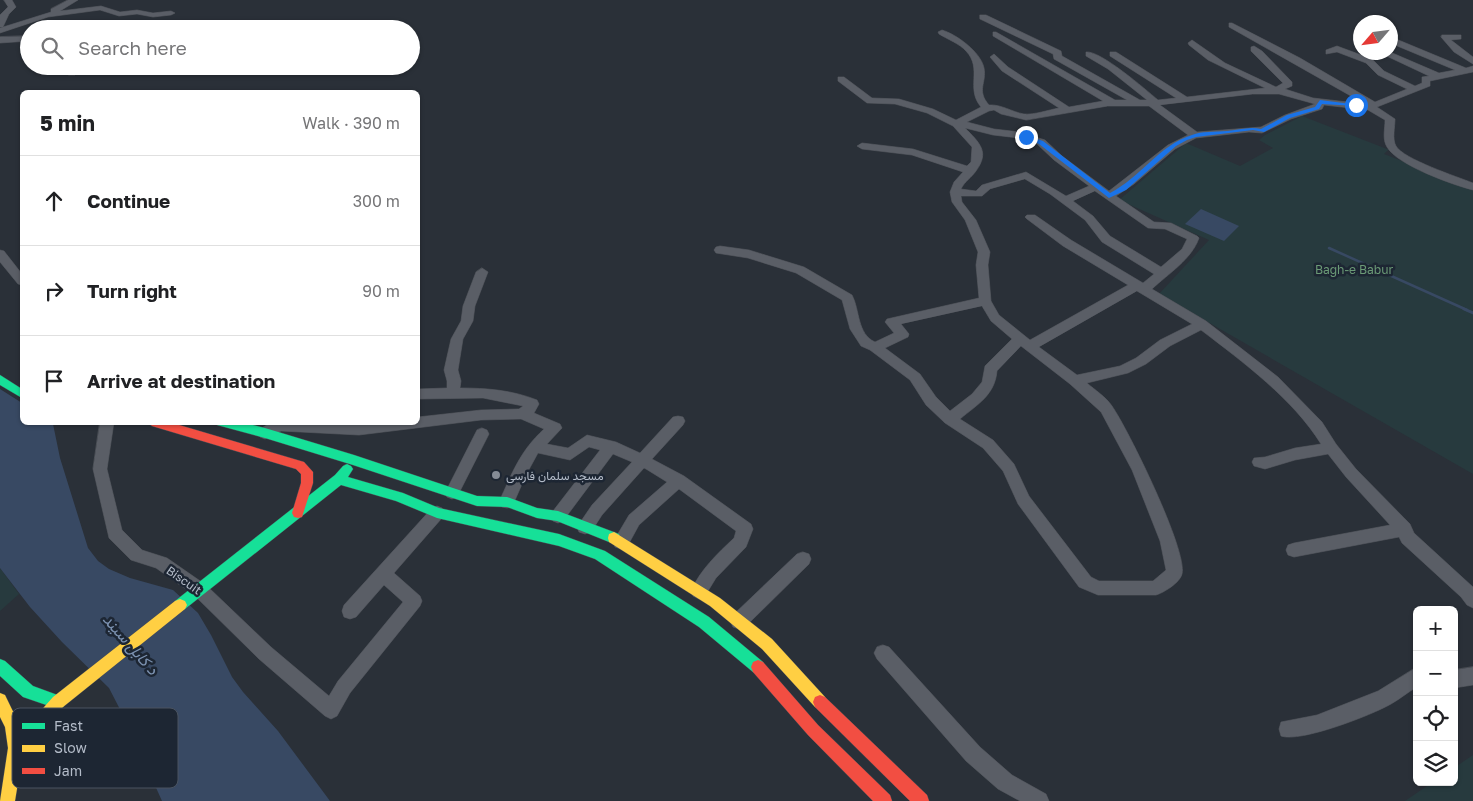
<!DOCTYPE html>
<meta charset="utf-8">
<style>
:root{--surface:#fff;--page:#f2f2f2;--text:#202124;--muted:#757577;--line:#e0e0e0}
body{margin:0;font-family:"Golos Text",Vazirmatn,sans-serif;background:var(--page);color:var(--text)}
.controls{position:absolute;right:15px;bottom:15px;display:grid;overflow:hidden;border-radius:8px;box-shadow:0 1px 4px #0004}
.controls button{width:45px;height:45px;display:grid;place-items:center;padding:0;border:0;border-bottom:1px solid var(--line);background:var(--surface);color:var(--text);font:25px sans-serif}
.compass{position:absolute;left:1353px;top:15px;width:45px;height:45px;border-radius:50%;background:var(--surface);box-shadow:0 1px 4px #0004;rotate:242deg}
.stop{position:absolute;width:15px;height:15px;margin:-11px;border:4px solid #1a73e8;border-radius:50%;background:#fff}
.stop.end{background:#1a73e8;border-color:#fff;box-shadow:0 1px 5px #0008}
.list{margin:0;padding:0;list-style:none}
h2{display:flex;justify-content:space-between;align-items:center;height:65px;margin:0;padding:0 20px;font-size:21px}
h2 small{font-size:16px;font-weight:400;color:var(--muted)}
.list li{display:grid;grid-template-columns:32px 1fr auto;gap:15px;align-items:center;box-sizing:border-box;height:90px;padding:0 20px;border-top:1px solid var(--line)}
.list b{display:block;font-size:19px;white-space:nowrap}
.list em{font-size:16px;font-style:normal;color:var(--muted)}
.icon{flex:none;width:28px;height:28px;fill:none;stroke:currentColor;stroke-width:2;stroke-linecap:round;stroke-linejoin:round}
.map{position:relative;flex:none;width:1473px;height:801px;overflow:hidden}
.search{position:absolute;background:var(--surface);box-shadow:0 1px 4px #0004;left:20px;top:20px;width:400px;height:55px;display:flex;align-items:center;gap:12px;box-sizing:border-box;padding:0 18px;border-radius:28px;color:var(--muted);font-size:19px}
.panel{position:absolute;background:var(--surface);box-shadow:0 1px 4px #0004;left:20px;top:90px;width:400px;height:335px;border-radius:8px}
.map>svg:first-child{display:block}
.green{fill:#273a3e}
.water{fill:#384963}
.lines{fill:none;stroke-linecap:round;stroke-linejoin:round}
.stream-far1{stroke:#384963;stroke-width:2.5}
.stream{stroke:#384963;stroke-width:3}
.street-casing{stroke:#484c53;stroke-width:1}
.fast-casing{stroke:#484c53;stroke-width:1}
.slow-casing{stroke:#484c53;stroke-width:1}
.jam-casing{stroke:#484c53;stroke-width:1}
.street{fill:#5a5e66;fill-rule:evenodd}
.fast{fill:#16e098;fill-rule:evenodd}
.slow{fill:#ffcf43;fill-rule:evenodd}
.jam{fill:#f24e42;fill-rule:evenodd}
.route{fill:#1a73e8}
.poi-dot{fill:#848b96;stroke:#1d2633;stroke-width:2}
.labels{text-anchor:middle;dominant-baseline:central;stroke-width:5;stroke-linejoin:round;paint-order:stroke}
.park-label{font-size:12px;fill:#6b9a76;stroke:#1d2633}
.poi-label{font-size:12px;fill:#b4bcc9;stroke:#1d2633;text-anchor:start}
.street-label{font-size:12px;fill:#b4bcc9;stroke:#1d2633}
.near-water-label{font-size:16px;font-style:italic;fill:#7c92b1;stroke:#1d2633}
.key{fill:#1d2633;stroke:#4a5360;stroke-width:1}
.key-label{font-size:14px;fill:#b4bcc9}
</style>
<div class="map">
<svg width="1473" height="801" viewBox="0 0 1473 801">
<rect width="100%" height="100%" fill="#2a3038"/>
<g class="green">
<polygon points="1302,116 1387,149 1389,149 1384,154 1473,189 1473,474 1159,294 1209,240 1119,200 1186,143 1240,166 1273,148 1259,140 1265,135"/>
<polygon points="0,568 19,594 0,611"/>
<polygon points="1473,755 1473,801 1405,801 1433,782 1454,782 1454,768"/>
</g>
<g class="water">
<polygon points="1201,209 1239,226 1224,241 1185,224"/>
<polygon points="0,389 22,403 22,422 53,424 60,458 88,548 98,561 109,569 130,578 173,590 198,613 211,635 232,677 243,692 278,731 330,801 162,801 127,723 109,688 62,642 30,607 0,568"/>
</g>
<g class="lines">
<polyline class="stream-far1" points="1329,248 1467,310"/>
<polyline class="stream" points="1464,309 1473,313"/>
<g class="street-casing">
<g id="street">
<polygon points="4,0 12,0 16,7 9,14 3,27 0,27 0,15 8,7"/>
<polygon points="68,0 78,0 60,11 101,6 120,12 137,10 153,13 171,11 175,13 171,15 153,17 137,14 119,16 100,10 48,17 0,33 0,28 51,12 51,9"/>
<path d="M980,15H986L1061,51L1062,56L1140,100H1147L1108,69L1086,56V52C1100,50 1145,89 1158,100L1176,98L1110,56V52H1116L1187,97L1265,88L1208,60L1189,45L1188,43L1192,40L1225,63L1276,87L1283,83L1251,51V47L1254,46L1262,51L1292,82V86L1285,89L1313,98L1365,104L1229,27V23H1232L1300,58L1375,102L1407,89L1378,75L1366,63L1337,52L1326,54V50L1337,46L1372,59L1384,71L1415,86L1422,83V77L1429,76L1378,52H1390L1439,73L1455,70L1390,43V39H1396L1466,68L1473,66V72L1430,81V86L1377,107L1395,119C1395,127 1392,139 1396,146C1403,159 1458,177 1473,183V190C1453,185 1397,165 1387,147C1382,139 1385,129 1385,120L1368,110L1324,105L1322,109L1291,119L1262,133L1249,132L1196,138L1175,149L1134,184L1116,196L1154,222L1171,223L1197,236L1199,238C1192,259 1168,274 1152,289L1206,321L1278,377L1322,422L1336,444L1356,469L1410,524L1414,533L1473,587V608L1467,605L1461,597L1402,543L1399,537L1294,557L1288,555L1286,550L1288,545L1294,543L1390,525L1346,477L1328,454L1295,460L1265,469L1254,466L1252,462L1254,458L1265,457L1295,448L1321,444C1293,399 1243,362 1201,330L1170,346L1146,364L1128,373L1087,383C1095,390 1106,397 1112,406C1128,429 1188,551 1182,574C1180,583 1163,593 1156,595H1098L1079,587L1018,504L1003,471L983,448L945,423L926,405L910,380L870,350L861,346L850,329L842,300L796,273L748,258L716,253L714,250L716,247L720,246L749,250L804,267L852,295C860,310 857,334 875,342L894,333L885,322L887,319L979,298L976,265L978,252L965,220L952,202L950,192L954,182L963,172L912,155L862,149L857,146L862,143L913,149L967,166L971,162L972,147L953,126L927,113L895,104L867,103L838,81V77H844L872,98L899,99L933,109L956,120L981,107C965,88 983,69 966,51C960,44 947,39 939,34L938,32L942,30C956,34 981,52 984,68C987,83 976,90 989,105C1001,104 1012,112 1024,114C1034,115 1048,110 1059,108L1002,71L990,57L994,54L1008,67L1069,107L1103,101L993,36V32H996L1115,100H1127L1054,59L1053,54L980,19ZM1253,94H1279L1315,104L1285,115L1261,127L1197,132L1160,105ZM1108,106H1149L1188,135L1168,145L1109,191L1062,156L1045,140L1020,132L994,129L967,122L989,111L994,110L1001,114L1026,120ZM965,128L993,135L1019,138L1037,144L1054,160L1089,186L1066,196L1026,172L982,185L976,191L961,189C965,181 971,178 976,171C990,152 980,143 965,128ZM1025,179L1050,194L1085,220L1102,242L1154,274L1143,283L1071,240L1035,215H1027L1025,217L1027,219L1063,246L1128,285L1030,340L999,315L991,301L988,265L990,252L976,220L962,202L961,196H982L990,189ZM1095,191L1148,228L1165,229L1187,239L1182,249L1161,267L1110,236L1093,216L1073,201ZM1137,291L1192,324L1160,340L1136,358L1120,366L1077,375L1039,347ZM982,306L991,321L1012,339L985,366L982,382L972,394L950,411L936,397L920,374L885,348L908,337L909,334L901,324ZM1021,346L1070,384L1101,412L1132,470L1160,541L1166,570L1153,581H1099L1091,577L1029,496L1014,464L993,440L960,419C978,404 995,395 997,371Z"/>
<polygon points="1442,35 1461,35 1461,39 1451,40 1473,57 1473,64 1454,52 1441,37"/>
<polygon points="29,36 29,41 0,43 0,37"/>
<polygon points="58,66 68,66 76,73 75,75 69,75"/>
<polygon points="0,250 4,251 22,274 22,285 18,284 0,262"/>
<path d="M482,268L488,272L475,306L473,321L463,339L458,370L461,381L460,388C486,388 512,390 537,400L539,404L534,413L560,424L562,428L547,444L568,448L587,435L616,442L640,453L673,417L678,416L683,417L685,421L683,425L652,459L684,476L751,524L753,529L746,547L716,578L705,596L699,599L693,596L691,591C700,570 717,554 734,538L736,531L679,489L639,525L627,547L621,549L615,547L613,542L629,515L667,482L646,469L644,468L602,515L591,532L585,534L579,532L577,527L592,505L632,462L613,454L563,521L558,523L553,521L550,516L553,511L600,450L589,447L570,460L538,453L526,475L512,507L507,508L502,507L499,502C512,473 520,451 544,429L521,419L481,420L359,435L281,431L265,439L260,437L258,433L260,429L272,422H418V417L481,410L519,409L523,406L483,398L418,399V389L447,388V381L444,370L451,339L461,321L463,306L476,272Z"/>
<polygon points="100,422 114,422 107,469 122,530 142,550 167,558 206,585 271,647 329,696 338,681 403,602 384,585 356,617 350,619 344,617 342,611 344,605 432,508 437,506 442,508 445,513 442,518 394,573 420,596 422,601 420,606 350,693 337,716 331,719 325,716 259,659 194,595 156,568 131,560 109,538 93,469"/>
<polygon points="482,428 487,430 489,434 457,497 452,499 447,497 444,493 447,489 477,430"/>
<polygon points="803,552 809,554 811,559 809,564 745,627 739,629 733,627 730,621 733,615 797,554"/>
<polygon points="883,645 889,647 980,747 1012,775 1046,794 1049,801 1020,801 998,789 966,761 877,659 874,653 877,647"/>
<path d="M1417,667V687C1408,692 1400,699 1391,704C1372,715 1300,743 1281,736L1279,729L1281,722L1317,715L1378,691Z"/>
<polygon points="1473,667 1473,685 1454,688 1454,670"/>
</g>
</g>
<g class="fast-casing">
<g id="fast">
<polygon points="0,375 22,389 22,398 0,385"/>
<polygon points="216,422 241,422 265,428 354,455 477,496 507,497 537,508 558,511 619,534 620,538 619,542 614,544 557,521 537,518 507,507 477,506 353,465 265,438 217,425"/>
<polygon points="347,464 351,466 353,469 348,477 403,493 439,508 559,534 605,551 709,617 763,662 765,667 763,672 758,674 753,672 699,627 595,559 559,546 437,518 396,501 341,485 185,609 180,611 175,609 173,605 175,601 335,475 343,466"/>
<polygon points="0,659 5,661 33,686 63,697 65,702 63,707 58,709 23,697 0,676"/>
</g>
</g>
<g class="slow-casing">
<g id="slow">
<polygon points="614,532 720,598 772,639 825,697 827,702 825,707 820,709 815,707 762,649 710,606 609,542 608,538 609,534"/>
<polygon points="180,599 185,601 187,605 185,609 63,707 37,736 22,758 15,801 0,801 8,748 5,727 0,717 0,693 5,695 20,726 21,733 53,697 175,601"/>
</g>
</g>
<g class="jam-casing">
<g id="jam">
<polygon points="147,422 169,422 304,462 313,472 313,483 302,517 298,518 294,517 292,513 301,483 301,474 296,469 152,426"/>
<polygon points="758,660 763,662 818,725 890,795 892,801 873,801 808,735 753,672 751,667 753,662"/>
<polygon points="820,695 825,697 927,795 929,801 910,801 815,707 813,702 815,697"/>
</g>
</g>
<use href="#street" class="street"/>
<use href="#fast" class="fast"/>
<use href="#slow" class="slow"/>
<use href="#jam" class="jam"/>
</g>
<path class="route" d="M1320,100L1359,105L1356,106L1322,104L1319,109L1290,118L1264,132L1253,130L1196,137L1187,140L1176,146L1126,190L1109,198L1039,144L1023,137L1026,135L1043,141L1110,193C1140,178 1159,145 1192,135C1202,131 1215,132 1227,131C1238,130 1250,126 1261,129L1287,115L1315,107Z"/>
<circle class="poi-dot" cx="496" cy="475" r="5"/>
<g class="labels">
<g class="park-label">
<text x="1354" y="269">Bagh-e Babur</text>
</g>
<g class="poi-label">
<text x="506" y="475">مسجد سلمان فارسی</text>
</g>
<g class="street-label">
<text transform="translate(184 580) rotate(35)">Biscuit</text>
</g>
<g class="near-water-label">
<text transform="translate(131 644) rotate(49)">د کابل سيند</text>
</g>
</g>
<rect x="12" y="708" width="166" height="80" rx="8" class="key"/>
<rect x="22" y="723" width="23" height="6" fill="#16e098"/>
<rect x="22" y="745" width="23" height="7" fill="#ffcf43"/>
<rect x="22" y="768" width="23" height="6" fill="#f24e42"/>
<g class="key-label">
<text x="54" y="731">Fast</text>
<text x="54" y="753">Slow</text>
<text x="54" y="776">Jam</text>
</g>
</svg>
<div class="controls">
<button>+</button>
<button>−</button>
<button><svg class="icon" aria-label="locate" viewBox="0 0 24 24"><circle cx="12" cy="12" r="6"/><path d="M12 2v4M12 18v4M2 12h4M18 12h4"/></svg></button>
<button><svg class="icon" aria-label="layers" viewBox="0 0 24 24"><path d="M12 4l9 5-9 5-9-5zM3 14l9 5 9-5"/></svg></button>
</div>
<svg class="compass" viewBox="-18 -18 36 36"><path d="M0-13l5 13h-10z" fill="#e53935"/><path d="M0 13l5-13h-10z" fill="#757577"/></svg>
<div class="stop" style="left:1356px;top:105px"></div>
<div class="stop end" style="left:1026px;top:137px"></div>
<div class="search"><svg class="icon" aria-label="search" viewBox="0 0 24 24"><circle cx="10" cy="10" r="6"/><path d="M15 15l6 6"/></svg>Search here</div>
<section class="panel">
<h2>5 min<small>Walk · 390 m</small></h2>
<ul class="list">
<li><svg class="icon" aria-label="ahead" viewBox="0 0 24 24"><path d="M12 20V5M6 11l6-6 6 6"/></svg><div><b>Continue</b></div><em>300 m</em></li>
<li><svg class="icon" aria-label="right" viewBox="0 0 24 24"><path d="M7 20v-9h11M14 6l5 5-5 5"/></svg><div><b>Turn right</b></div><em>90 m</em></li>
<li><svg class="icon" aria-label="arrive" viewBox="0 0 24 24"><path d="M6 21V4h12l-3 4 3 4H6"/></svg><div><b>Arrive at destination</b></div></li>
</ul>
</section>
</div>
